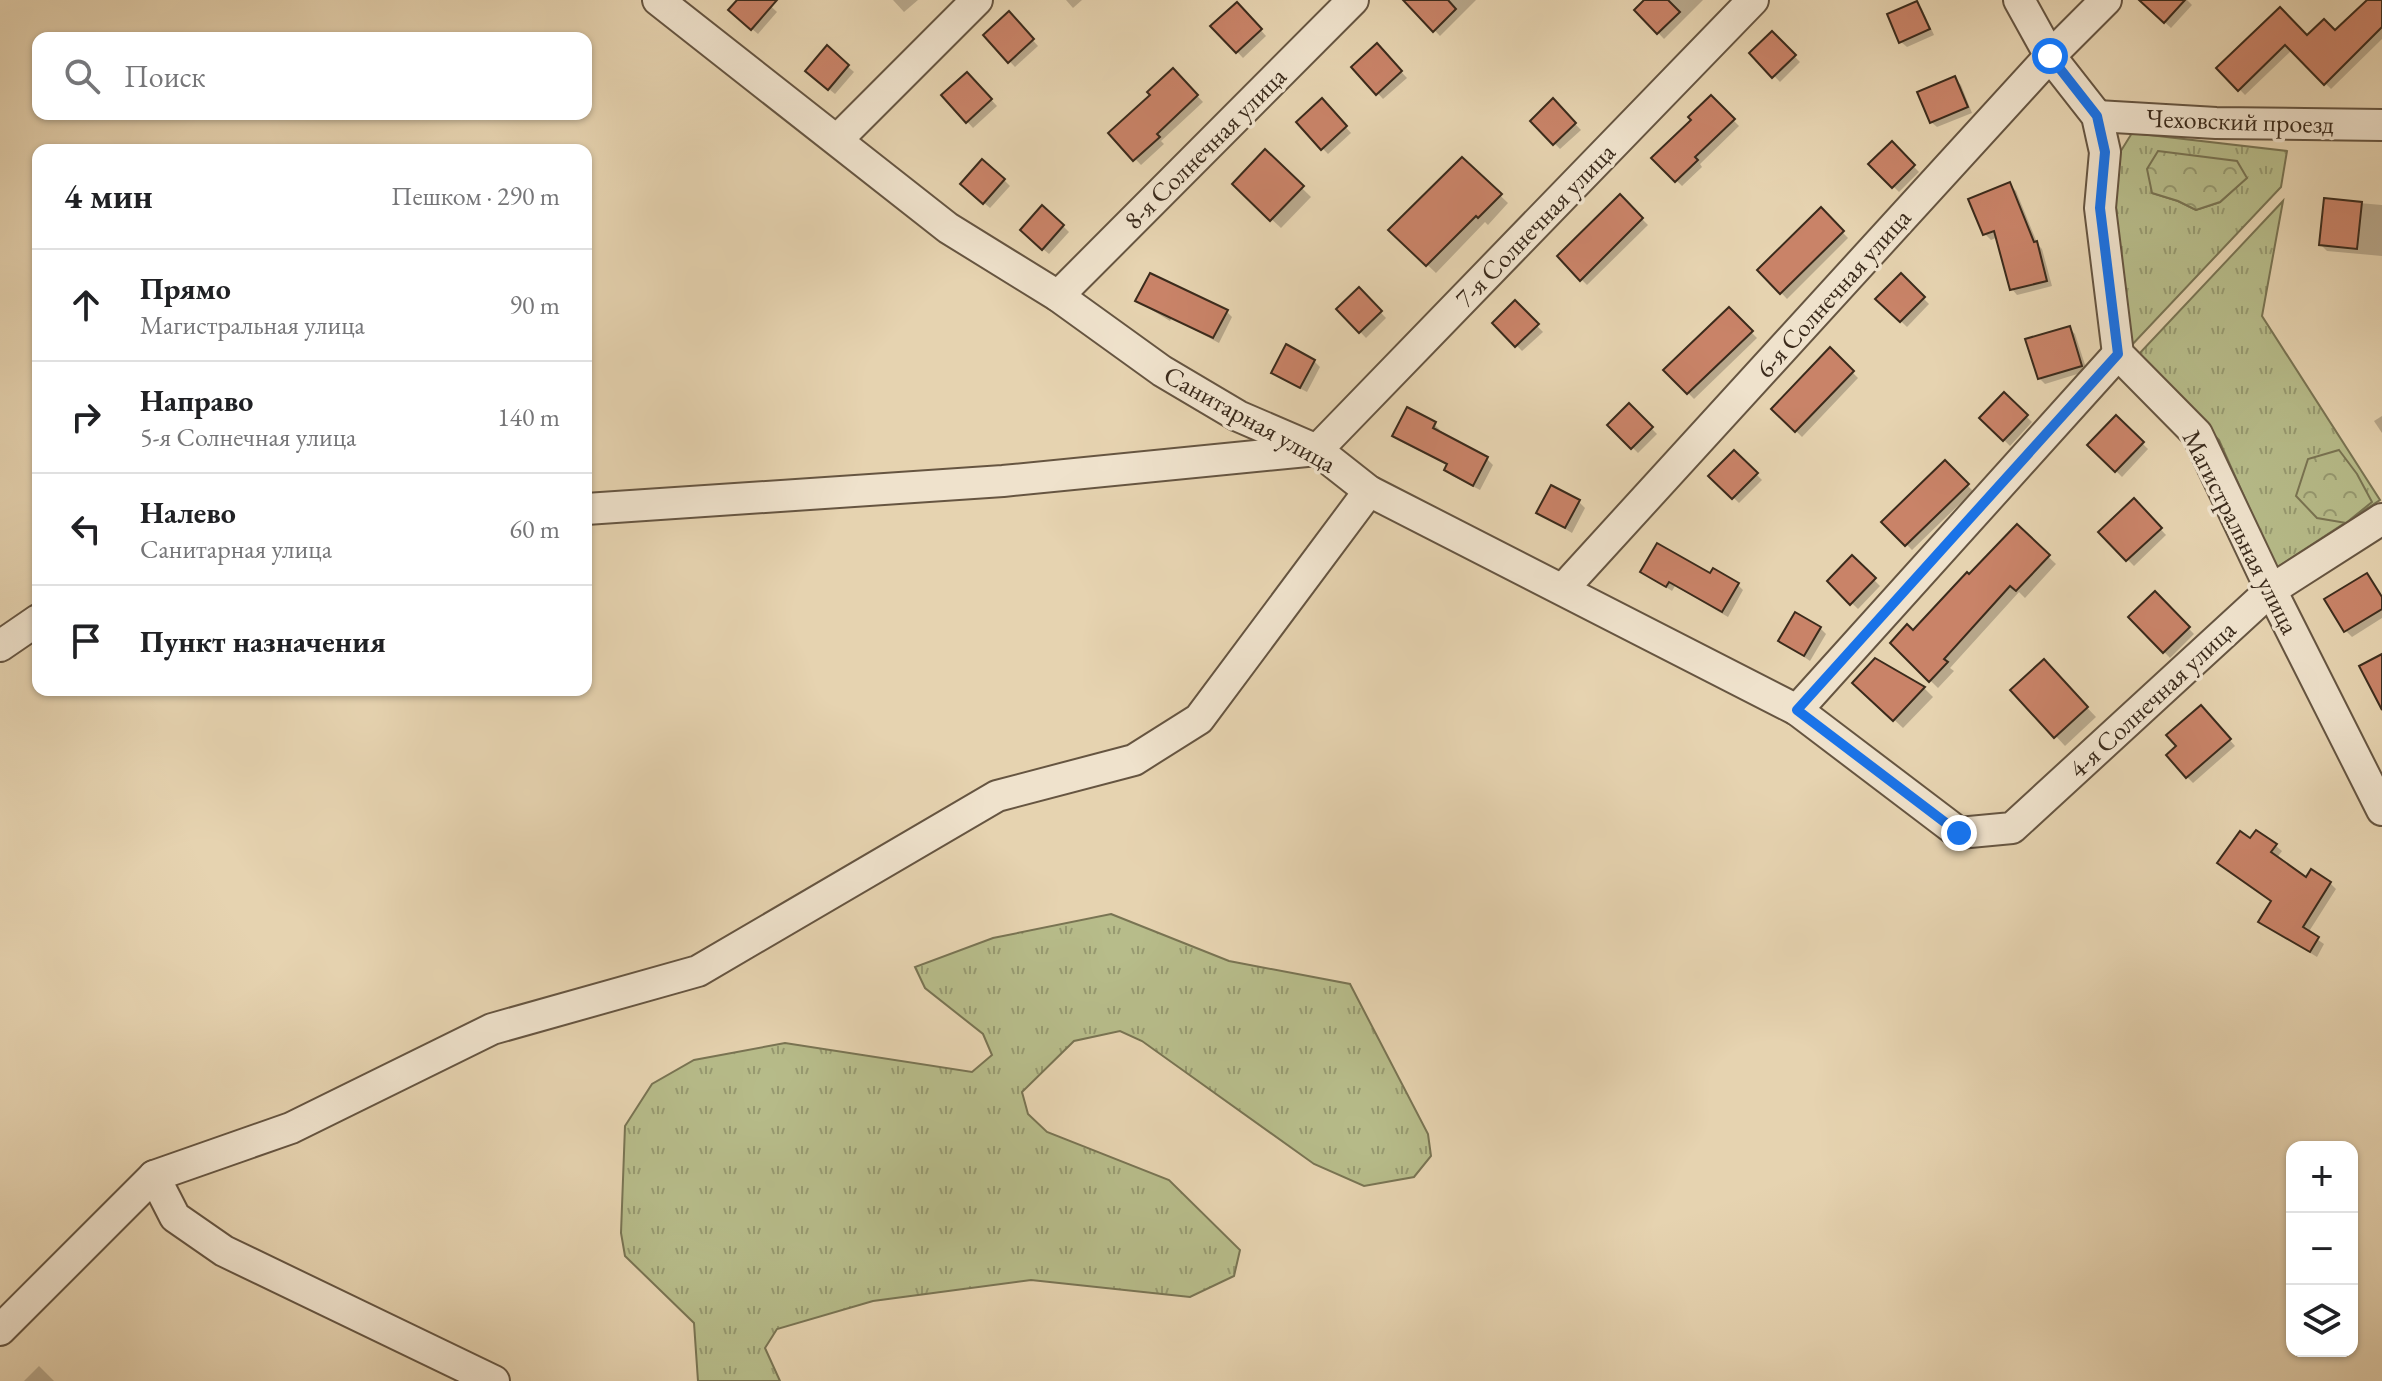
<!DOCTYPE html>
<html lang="ru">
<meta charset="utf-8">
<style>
:root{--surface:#fff;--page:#f6f6f6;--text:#202124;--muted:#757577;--line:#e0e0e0}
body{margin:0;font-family:"EB Garamond",serif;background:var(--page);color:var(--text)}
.controls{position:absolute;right:24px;bottom:24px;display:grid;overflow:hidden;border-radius:16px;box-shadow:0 2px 6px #0004}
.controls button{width:72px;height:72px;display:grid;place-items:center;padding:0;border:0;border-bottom:2px solid var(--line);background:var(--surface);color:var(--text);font:40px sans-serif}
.stop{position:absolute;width:24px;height:24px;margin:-18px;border:6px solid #1a73e8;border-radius:50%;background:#fff}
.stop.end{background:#1a73e8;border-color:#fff;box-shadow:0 2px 8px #0008}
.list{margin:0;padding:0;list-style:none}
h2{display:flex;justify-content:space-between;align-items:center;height:104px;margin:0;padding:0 32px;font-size:34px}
h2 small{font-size:26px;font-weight:400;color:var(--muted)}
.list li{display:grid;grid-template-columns:52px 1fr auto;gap:24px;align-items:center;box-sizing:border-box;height:112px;padding:0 32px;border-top:2px solid var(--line)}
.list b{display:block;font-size:30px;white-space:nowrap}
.list p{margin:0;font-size:26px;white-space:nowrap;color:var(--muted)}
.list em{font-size:26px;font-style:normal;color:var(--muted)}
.icon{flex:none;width:44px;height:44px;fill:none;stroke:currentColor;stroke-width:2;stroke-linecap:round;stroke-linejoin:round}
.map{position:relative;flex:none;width:2382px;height:1381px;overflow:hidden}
.search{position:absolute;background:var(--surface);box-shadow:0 2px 6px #0004;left:32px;top:32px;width:560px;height:88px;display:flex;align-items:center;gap:20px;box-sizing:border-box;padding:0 28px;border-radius:16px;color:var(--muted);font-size:30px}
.panel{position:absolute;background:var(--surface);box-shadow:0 2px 6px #0004;left:32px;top:144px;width:560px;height:552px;border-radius:16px}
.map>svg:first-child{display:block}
.grass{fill:url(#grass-tufts);stroke:#797453;stroke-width:2;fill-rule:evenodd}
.forest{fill:url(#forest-crowns);stroke:#797453;stroke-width:2}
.shadow{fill:#0003}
.building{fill:#c98368;stroke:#3b2b1c;stroke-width:2}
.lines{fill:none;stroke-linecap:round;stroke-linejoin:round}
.minor-casing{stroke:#665541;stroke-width:34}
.minor{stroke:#efe2cc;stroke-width:30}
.route{stroke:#1a73e8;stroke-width:10}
.labels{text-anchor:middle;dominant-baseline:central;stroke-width:7;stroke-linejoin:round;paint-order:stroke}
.street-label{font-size:26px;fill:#3b2b1c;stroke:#efe2cc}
</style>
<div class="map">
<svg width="2382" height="1381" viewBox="0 0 2382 1381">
<defs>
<pattern id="grass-tufts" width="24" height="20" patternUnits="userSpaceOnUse" patternTransform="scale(2)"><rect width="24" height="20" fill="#b7bc8a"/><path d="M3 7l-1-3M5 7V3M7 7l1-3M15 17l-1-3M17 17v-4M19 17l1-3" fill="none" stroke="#969970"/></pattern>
<pattern id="forest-crowns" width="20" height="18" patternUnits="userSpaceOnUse" patternTransform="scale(2)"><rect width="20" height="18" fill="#b7bc8a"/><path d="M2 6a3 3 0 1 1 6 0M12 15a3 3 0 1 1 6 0" fill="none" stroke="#969970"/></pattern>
</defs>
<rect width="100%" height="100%" fill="#e6d3b0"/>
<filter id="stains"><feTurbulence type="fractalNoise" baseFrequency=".0025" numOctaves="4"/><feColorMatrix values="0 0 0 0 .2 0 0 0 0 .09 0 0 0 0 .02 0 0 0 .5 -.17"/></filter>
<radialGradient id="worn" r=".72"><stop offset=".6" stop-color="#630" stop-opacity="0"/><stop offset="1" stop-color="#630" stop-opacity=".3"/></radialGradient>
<g class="grass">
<path d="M2132,133L2287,151L2281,187L2129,348L2109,204L2114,162ZM2246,178L2220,202L2196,210L2178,201L2152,193Z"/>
<polygon points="2283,201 2262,316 2380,500 2276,568 2219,440 2138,355"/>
<polygon points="1111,914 1229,961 1350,984 1428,1134 1431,1156 1414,1177 1364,1186 1314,1164 1142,1041 1120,1031 1074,1041 1022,1092 1028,1114 1047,1132 1169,1180 1240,1250 1234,1276 1190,1297 1031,1280 873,1301 777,1329 765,1348 780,1381 698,1381 694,1323 625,1256 621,1233 625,1126 652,1084 694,1060 785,1043 972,1072 992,1055 983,1034 925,988 915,967 993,938"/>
</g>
<g class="forest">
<polygon points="2158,151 2237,161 2247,178 2220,202 2196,210 2178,201 2152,193 2147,169"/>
<polygon points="2339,450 2357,474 2372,502 2346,523 2317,518 2296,496 2308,459"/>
</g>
<g class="shadow">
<polygon points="740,0 764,0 777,12 758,34 737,16"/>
<polygon points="893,0 918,0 904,12"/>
<polygon points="1066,0 1082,0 1073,8"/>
<polygon points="1420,0 1476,0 1440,36 1413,7"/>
<polygon points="1647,0 1703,0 1664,39 1637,10"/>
<polygon points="2149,0 2187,0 2192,5 2171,28 2145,4"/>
<polygon points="2370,0 2382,0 2382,39 2331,89 2292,50 2245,95 2219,68 2280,10 2307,38 2334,33"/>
<polygon points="1916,3 1922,9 1934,35 1907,47 1901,42"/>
<polygon points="1237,4 1266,36 1243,58 1213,26"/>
<polygon points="1009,14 1038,46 1015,67 985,35"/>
<polygon points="1772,34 1800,62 1780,82 1752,53"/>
<polygon points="1377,46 1407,78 1383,99 1354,67"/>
<polygon points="827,48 854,72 835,94 813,76"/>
<polygon points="1173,70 1203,102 1161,141 1164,144 1141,165 1111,133 1153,95"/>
<polygon points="967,74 997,106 973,128 944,96"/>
<polygon points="1955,79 1961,85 1972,113 1937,127 1931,122"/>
<polygon points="1711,98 1739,126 1700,164 1702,167 1682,186 1654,158 1693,120"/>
<polygon points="1322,101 1351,133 1328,154 1298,122"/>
<polygon points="1553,101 1581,130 1560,149 1533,121"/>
<polygon points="1892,144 1919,172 1899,192 1871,164"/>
<polygon points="1265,152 1311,197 1281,228 1234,184"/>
<polygon points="1462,159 1508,203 1488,225 1485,222 1436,273 1391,230"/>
<polygon points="1004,180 1010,186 990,208 969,190"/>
<polygon points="2010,185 2016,191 2038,245 2042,249 2052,286 2017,295 2012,289 1998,237 1991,240 1985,234"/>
<polygon points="1620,197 1648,225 1587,285 1559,257"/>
<polygon points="2325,200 2382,205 2382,256 2327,251 2321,245"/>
<polygon points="1821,210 1848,238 1787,299 1760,270"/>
<polygon points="1063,226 1069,232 1049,254 1028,236"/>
<polygon points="1901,276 1929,304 1907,327 1878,299"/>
<polygon points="1359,290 1386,318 1366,338 1339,309"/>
<polygon points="1137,301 1226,311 1232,317 1219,343 1172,318 1170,321"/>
<polygon points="1515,303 1543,332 1522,351 1495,323"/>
<polygon points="1729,310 1757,338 1694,399 1666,370"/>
<polygon points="2069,328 2075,334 2087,371 2045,384 2039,378"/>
<polygon points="1830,350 1858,378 1802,437 1774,409"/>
<polygon points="1314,361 1320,367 1307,392 1280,378 1274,372"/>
<polygon points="2004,395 2032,422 2010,446 1982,418"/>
<polygon points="1629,406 1657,434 1638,453 1610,425"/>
<polygon points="2382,416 2382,433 2374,421"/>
<polygon points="2116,418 2148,449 2122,477 2090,445"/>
<polygon points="1434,424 1440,430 1438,434 1487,459 1493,465 1480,490 1453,476 1447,470 1449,466 1400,441 1394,435"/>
<polygon points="1734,452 1762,480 1739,503 1711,476"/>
<polygon points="1945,463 1973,491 1912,550 1884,522"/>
<polygon points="2134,501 2166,535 2134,566 2101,532"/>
<polygon points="1579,502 1585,508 1572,533 1539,513"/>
<polygon points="2017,527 2056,564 2025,598 2019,592 1950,668 1954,671 1938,688 1892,643 1914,633"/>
<polygon points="1852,558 1880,586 1858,609 1829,581"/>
<polygon points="1643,572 1710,576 1737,584 1743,590 1728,617 1675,586 1672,591"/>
<polygon points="2367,576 2382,597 2382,618 2352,637 2346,631"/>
<polygon points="2155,594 2194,634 2170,658 2131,617"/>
<polygon points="1820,628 1826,634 1810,661 1781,641"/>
<polygon points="2044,662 2096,717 2065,746 2013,690"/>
<polygon points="1855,683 1924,688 1933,697 1903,728"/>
<polygon points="2207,714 2235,746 2193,783 2187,777"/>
<polygon points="2251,841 2276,846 2282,851 2276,859 2306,879 2330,883 2336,889 2308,933 2324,944 2317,957 2261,922 2273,902"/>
<polygon points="39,1366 54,1381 24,1381"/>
</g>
<g class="building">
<polygon points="737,0 777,0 751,30 728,10"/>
<polygon points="1403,0 1448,0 1456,9 1433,32"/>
<polygon points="1644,0 1668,0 1680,12 1657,34 1634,10"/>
<polygon points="2139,0 2185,0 2164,23"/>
<polygon points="2367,0 2382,0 2382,27 2324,85 2285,45 2238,91 2216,68 2280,7 2307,35 2324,19 2335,30"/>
<polygon points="1917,1 1930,29 1899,43 1887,14"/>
<polygon points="1237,2 1262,29 1236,53 1210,26"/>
<polygon points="1009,11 1034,39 1008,63 983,35"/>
<polygon points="1772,31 1796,55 1772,78 1749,53"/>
<polygon points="1377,43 1402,71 1376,95 1351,67"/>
<polygon points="827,45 849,65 828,90 805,71"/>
<polygon points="1173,68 1198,95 1157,134 1160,137 1133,161 1108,133 1150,95 1147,92"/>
<polygon points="967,72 992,99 966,123 941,95"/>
<polygon points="1955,76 1968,107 1930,123 1917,92"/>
<polygon points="1711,95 1735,119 1695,157 1698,160 1675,182 1651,158 1691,120 1688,117"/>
<polygon points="1322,98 1347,126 1321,150 1296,122"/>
<polygon points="1553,98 1576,123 1553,145 1530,121"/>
<polygon points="1892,141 1915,165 1892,188 1868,164"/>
<polygon points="1265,149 1304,186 1270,221 1232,184"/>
<polygon points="1462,157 1502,194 1478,218 1476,216 1426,266 1388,230"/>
<polygon points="982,159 1005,179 983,204 960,184"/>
<polygon points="2010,182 2034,242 2037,241 2047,281 2010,290 1994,231 1983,235 1968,199"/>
<polygon points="1620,194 1643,218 1580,281 1557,256"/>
<polygon points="2324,198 2362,202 2357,249 2319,245"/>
<polygon points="1042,205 1064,225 1042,250 1020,230"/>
<polygon points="1821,207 1844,231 1780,294 1757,270"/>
<polygon points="1150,273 1228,310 1213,338 1135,301"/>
<polygon points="1901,273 1925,297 1900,322 1875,299"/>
<polygon points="1359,287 1382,311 1359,333 1336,309"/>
<polygon points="1515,300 1539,324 1515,347 1492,323"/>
<polygon points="1729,307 1753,331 1687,394 1663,370"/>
<polygon points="2070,326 2082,366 2038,379 2025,339"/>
<polygon points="1286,344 1315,360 1300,388 1271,373"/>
<polygon points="1830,347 1854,371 1795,432 1771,409"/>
<polygon points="2004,392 2028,415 2003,441 1979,418"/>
<polygon points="1629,403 1653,427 1631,449 1607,425"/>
<polygon points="1407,407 1436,422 1433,428 1488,457 1473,486 1444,470 1447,464 1392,436"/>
<polygon points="2116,415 2144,442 2115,472 2087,445"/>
<polygon points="1734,450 1758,473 1732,499 1708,476"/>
<polygon points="1945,460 1969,484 1905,546 1881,522"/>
<polygon points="1551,485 1580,500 1565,528 1536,513"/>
<polygon points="2134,498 2162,528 2126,561 2098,532"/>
<polygon points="2017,524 2050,555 2016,591 2010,586 1944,659 1948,662 1929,682 1890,643 1907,624 1913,630 1967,572 1969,574"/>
<polygon points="1657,543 1710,573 1713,568 1739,583 1722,612 1669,582 1666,587 1640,572"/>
<polygon points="1852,555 1876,578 1850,605 1827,581"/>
<polygon points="2367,573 2382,597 2382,609 2344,632 2324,599"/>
<polygon points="2155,591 2190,627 2163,653 2128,617"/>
<polygon points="1795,612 1821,627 1804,656 1778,641"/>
<polygon points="2382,654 2382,710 2359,666"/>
<polygon points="1875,658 1925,687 1893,721 1852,683"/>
<polygon points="2044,659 2088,707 2054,738 2010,690"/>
<polygon points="2201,705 2231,739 2186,778 2166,755 2176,746 2166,735"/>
<polygon points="2256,830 2277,844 2271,852 2306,877 2311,869 2331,882 2303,927 2319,937 2310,952 2258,922 2271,901 2217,863 2240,831 2250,838"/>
</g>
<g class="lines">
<g class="minor-casing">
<g id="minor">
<polyline points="658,0 948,228 1058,296 1162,371 1238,416 1317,450 1369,491 1797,710 1959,833 2012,828 2271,590 2382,519"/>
<polyline points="2019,0 2050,56 2097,116 2105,152 2100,208 2118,354 2197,434 2271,590 2382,810"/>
<polyline points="2097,116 2216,123 2382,125"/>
<polyline points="838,139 977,0"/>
<polyline points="1058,296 1353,0"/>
<polyline points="586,509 1003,481 1317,450 1753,0"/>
<polyline points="1563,589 2050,56 2106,0"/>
<polyline points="0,646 38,620"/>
<polyline points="1797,710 2118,354"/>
<polyline points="154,1176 175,1217 224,1251 494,1381"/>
<polyline points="0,1330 154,1176 291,1128 492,1029 698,971 997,796 1134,760 1199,719 1369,491"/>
</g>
</g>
<use href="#minor" class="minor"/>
</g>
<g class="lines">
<polyline class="route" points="1959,833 1797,710 2118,354 2100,208 2105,152 2097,116 2050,56"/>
</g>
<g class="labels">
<g class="street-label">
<text transform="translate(2240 121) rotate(2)">Чеховский проезд</text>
<text transform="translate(1205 148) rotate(-45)">8-я Солнечная улица</text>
<text transform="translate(1535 225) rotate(-46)">7-я Солнечная улица</text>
<text transform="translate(1833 293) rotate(-48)">6-я Солнечная улица</text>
<text transform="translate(1250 419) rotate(29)">Санитарная улица</text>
<text transform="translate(2241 532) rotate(63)">Магистральная улица</text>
<text transform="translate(2152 699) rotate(-43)">4-я Солнечная улица</text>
</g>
</g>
<rect width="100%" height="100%" filter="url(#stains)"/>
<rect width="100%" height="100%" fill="url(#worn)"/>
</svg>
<div class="controls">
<button>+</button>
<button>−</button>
<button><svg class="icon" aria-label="layers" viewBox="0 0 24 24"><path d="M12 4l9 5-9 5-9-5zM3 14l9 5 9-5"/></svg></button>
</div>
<div class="stop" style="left:2050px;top:56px"></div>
<div class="stop end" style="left:1959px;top:833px"></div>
<div class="search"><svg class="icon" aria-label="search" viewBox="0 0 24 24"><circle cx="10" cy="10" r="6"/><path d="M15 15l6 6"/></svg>Поиск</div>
<section class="panel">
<h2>4 мин<small>Пешком · 290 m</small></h2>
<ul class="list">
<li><svg class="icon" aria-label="ahead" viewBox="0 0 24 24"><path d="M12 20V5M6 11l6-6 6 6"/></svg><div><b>Прямо</b><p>Магистральная улица</p></div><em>90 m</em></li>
<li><svg class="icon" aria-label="right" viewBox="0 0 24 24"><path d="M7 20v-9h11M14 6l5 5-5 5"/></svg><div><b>Направо</b><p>5-я Солнечная улица</p></div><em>140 m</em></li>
<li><svg class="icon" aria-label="left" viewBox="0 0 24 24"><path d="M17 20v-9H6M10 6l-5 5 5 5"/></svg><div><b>Налево</b><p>Санитарная улица</p></div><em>60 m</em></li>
<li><svg class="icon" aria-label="arrive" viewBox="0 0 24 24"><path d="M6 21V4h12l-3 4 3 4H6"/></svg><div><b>Пункт назначения</b></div></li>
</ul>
</section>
</div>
